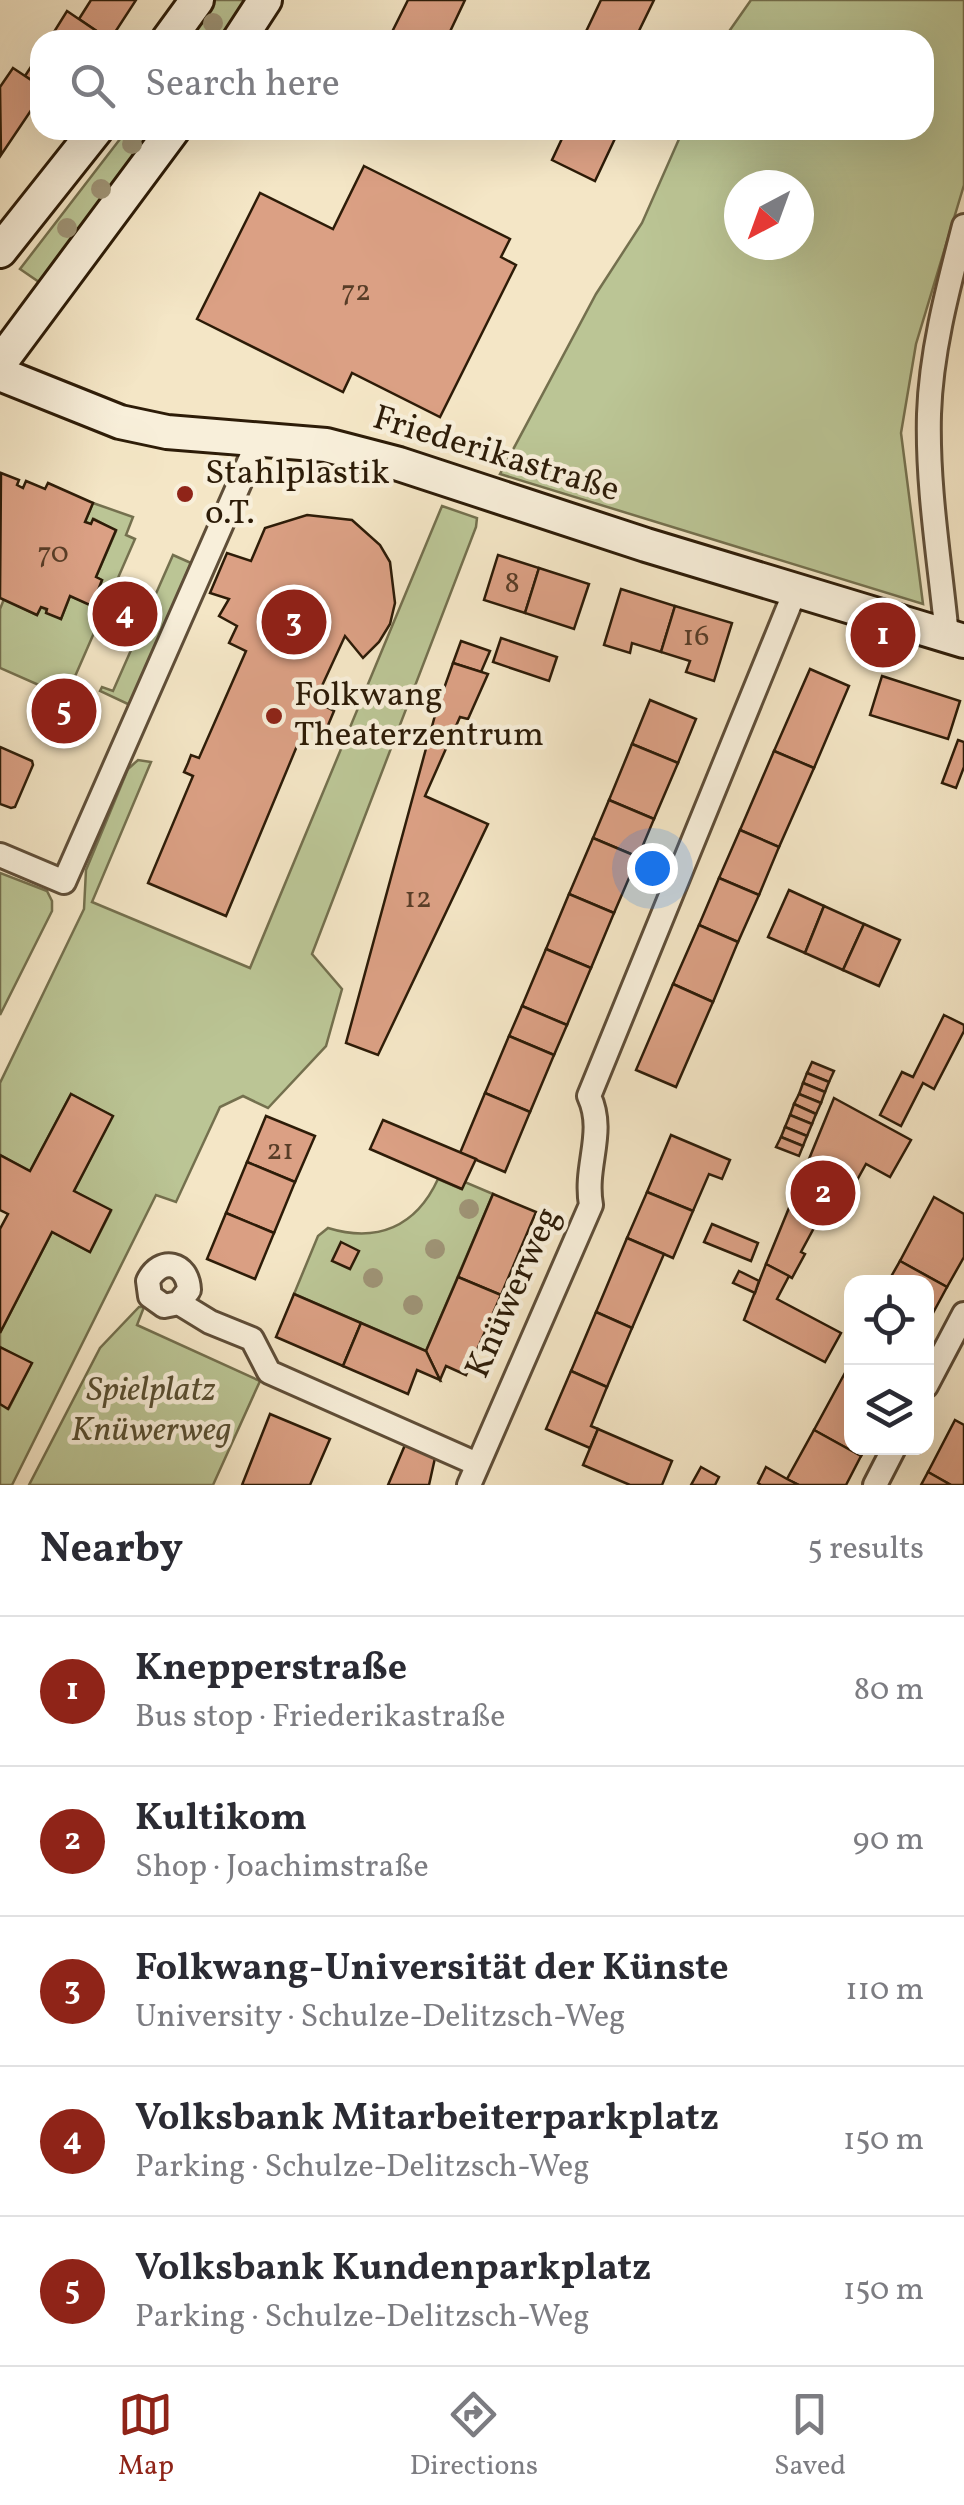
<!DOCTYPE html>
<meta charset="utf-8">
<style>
:root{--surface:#fff;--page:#f7f7f7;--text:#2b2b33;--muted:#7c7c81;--line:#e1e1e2;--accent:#8f2418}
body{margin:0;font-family:Vollkorn,serif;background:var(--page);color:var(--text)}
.controls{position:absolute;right:30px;bottom:30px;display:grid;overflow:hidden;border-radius:20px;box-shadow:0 10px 40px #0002}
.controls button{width:90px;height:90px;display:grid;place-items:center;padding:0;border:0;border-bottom:2px solid var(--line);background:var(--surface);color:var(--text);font:50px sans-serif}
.compass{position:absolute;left:724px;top:170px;width:90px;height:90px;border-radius:50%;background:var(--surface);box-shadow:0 10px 40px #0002;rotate:221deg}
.you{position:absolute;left:652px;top:868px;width:35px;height:35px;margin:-25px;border:8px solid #fff;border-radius:50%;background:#1a73e8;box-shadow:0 0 0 15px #1a73e833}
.badge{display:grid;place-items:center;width:65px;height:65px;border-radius:50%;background:var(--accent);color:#fff;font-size:32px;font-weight:700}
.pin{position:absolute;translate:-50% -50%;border:5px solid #fff;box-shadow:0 2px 10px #0006}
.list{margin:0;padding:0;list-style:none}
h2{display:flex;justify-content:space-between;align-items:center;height:130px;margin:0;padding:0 40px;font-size:42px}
h2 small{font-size:32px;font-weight:400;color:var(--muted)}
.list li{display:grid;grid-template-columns:65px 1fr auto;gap:30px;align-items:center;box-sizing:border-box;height:150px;padding:0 40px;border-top:2px solid var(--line)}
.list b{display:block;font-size:38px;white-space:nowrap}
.list p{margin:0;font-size:32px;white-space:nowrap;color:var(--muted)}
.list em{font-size:32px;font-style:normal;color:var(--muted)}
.icon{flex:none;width:55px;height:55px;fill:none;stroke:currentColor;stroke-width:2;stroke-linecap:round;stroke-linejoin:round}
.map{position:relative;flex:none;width:964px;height:1485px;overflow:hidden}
.search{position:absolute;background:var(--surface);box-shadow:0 10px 40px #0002;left:30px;right:30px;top:30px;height:110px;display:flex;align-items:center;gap:25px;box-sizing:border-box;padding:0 35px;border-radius:30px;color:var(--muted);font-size:38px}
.sheet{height:880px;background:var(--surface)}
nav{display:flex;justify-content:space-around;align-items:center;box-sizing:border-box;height:140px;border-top:2px solid var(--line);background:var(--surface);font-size:28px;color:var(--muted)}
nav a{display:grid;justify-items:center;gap:5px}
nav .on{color:var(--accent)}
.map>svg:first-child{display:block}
.green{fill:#bbc595;stroke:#74704e;stroke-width:2.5;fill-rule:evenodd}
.building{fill:#dba084;stroke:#2d1c08;stroke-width:2.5}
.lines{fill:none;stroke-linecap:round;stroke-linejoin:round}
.street-casing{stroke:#5f4e38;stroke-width:28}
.secondary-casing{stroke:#2d1c08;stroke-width:38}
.street{stroke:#f8efda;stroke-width:22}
.secondary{stroke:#f8efda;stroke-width:32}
.tree{fill:#9e9375}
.poi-dot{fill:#8f2418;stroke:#f8efda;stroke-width:4}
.labels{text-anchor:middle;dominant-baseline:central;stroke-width:9;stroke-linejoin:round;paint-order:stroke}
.number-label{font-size:30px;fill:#583d27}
.street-label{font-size:35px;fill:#2d1c08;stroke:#f8efda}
.poi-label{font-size:35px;fill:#2d1c08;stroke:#f8efda;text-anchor:start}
.park-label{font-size:35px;font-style:italic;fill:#584f32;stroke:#f8efda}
</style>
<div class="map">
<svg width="964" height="1485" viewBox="0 0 964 1485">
<rect width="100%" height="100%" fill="#f4e6c6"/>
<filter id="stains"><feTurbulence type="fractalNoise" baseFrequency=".002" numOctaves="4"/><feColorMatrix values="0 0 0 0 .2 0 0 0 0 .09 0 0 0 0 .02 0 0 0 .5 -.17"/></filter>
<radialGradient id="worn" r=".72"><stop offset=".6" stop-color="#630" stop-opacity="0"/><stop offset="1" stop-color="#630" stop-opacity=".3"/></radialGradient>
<g class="green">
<polygon points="213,0 247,0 221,40 186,40"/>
<path d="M751,0H964V185L916,344L901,433L923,604L500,474L596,294L642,223L683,130H924V40H723ZM739,185H799V245H739Z"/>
<polygon points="127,130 157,130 39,282 20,269"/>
<polygon points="93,503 133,517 126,535 135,539 66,697 0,668 0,609 4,599 37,615 41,607 61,619 70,596 92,605 102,580 96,577 116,531 94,519 91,524 85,522"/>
<polygon points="442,506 477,518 476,527 312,954 342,989 326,1046 268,1108 243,1096 220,1107 176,1202 156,1195 12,1485 0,1485 0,1404 9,1408 31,1364 0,1347 0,1333 52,1232 90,1252 111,1211 74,1191 112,1116 71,1094 30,1171 0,1155 0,1083 84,909 86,870 128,769 138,760 151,762 92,902 250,968"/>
<polygon points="173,555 191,563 130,705 100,691 102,687 113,691"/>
<polygon points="0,873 47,891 52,901 52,911 0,1015"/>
<path d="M438,1179L461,1189L465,1182L493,1194L426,1351L294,1294L318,1236L328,1228C377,1243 416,1227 438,1179Z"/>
<polygon points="139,1307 144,1307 137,1325 260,1381 213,1485 29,1485 100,1348"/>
</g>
<g class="building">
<polygon points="91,0 136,0 110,40 79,19"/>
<polygon points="408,0 465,0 446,40 388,40"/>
<polygon points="601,0 654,0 636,37 644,40 582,40"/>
<polygon points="67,11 98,32 92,40 49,40"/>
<polygon points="40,53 40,86 25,76"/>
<polygon points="13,68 40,86 40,97 1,155 0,87"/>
<polygon points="566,130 619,130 595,181 552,160"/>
<polygon points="364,166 510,239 501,257 516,265 440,417 352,373 343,392 197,319 260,193 333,229"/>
<polygon points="1,473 19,480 17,485 23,488 26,481 45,489 48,483 93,503 85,522 91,524 93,519 116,530 96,577 102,580 92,606 70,596 61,619 46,613 47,609 41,607 37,615 0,598"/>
<polygon points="307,515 352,520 380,545 390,562 395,603 390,624 379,642 363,658 345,636 315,701 334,711 326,730 307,722 226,916 148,883 193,776 184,772 188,763 191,755 199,758 246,651 229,643 237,626 219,616 229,599 210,593 227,553 251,561 265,528"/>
<polygon points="498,555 539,568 525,613 484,600"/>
<polygon points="539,568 589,584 574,629 525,613"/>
<polygon points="621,589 675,606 661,652 632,643 630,653 604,645"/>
<polygon points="675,606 732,623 714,681 686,672 690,661 661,652"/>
<polygon points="501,638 557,657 549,681 493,662"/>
<polygon points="461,641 490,651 481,672 453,663"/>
<polygon points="453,663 488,674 468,719 460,717 425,796 488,824 378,1055 346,1043 437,708"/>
<polygon points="810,669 849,686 814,768 774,751"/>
<polygon points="882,676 960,701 948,739 870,715"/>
<polygon points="650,700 696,719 678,763 632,744"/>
<polygon points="958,740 964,742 964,767 956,788 942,783"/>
<polygon points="632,744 678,763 654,819 609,800"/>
<polygon points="0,747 32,761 33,765 15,807 11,808 0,804"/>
<polygon points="774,751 814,768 779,847 740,830"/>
<polygon points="609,800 654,819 638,857 593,838"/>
<polygon points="740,830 779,847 759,895 719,878"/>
<polygon points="593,838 638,857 614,913 569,894"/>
<polygon points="719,878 759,895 738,942 699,925"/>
<polygon points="789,890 824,906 805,953 768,937"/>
<polygon points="569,894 614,913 591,968 546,949"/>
<polygon points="824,906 864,924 843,970 805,953"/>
<polygon points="864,924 900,940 879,986 843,970"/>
<polygon points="699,925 738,942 713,1002 673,984"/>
<polygon points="546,949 591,968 567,1025 522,1006"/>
<polygon points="673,984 713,1002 676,1087 636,1070"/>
<polygon points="522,1006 567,1025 554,1055 509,1036"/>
<polygon points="944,1015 964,1025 964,1031 934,1089 923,1083 901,1126 880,1115 902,1072 913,1077"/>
<polygon points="509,1036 554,1055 530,1112 485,1093"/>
<polygon points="812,1062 834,1071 829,1082 807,1073"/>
<polygon points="807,1073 829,1082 825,1092 803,1083"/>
<polygon points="803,1083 825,1092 821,1103 799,1094"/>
<polygon points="485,1093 530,1112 505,1172 460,1153"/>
<polygon points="71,1094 113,1116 74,1191 111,1210 90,1252 52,1232 0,1333 0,1229 8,1214 0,1210 0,1155 30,1171"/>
<polygon points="799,1094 821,1103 816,1114 794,1104"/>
<polygon points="834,1098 911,1140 890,1177 866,1164 856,1182 842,1176 801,1252 805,1254 792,1278 766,1264"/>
<polygon points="794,1104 816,1114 812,1124 790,1115"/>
<polygon points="790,1115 812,1124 807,1136 785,1127"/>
<polygon points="266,1116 315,1136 295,1182 247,1162"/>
<polygon points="383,1120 476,1159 462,1189 370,1149"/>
<polygon points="785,1127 807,1136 803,1146 781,1137"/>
<polygon points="671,1135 730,1160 722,1179 709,1174 693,1211 647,1192"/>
<polygon points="781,1137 803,1146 799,1156 776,1147"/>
<polygon points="247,1162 295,1182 274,1233 226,1213"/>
<polygon points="647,1192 693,1211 673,1258 627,1238"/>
<polygon points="493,1194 536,1212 501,1295 458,1277"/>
<polygon points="934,1197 964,1214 964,1257 947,1287 900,1261"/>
<polygon points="226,1213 274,1233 255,1279 207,1259"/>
<polygon points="712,1224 758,1243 751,1261 704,1242"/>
<polygon points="627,1238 664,1254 632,1328 596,1312"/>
<polygon points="341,1242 359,1251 350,1269 332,1261"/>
<polygon points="900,1261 947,1287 926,1326 926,1282 888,1282"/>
<polygon points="766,1264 789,1276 777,1299 841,1333 825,1362 744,1320"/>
<polygon points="739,1271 759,1281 755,1293 733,1283"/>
<polygon points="458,1277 501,1295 466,1375 446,1366 440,1380 426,1351"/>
<polygon points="294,1294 361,1323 343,1366 276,1337"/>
<polygon points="596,1312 632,1328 607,1387 571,1371"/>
<polygon points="361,1323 426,1351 440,1380 417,1370 408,1394 343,1366"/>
<polygon points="0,1347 32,1363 8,1409 0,1404"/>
<polygon points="571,1371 607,1387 591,1426 598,1429 590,1448 546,1429"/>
<polygon points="846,1371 852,1375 852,1448 866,1448 861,1456 814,1430"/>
<polygon points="270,1414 330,1439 310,1485 242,1485"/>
<polygon points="955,1420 964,1425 964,1485 951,1485 928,1472"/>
<polygon points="598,1429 672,1461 662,1485 630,1485 583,1465"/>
<polygon points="814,1430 861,1456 846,1485 799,1485 787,1479"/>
<polygon points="405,1445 435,1458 429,1485 388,1485"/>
<polygon points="701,1467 719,1477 715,1485 691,1485"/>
<polygon points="766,1467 787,1479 799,1485 761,1485 758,1483"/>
<polygon points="928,1472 951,1485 921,1485"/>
</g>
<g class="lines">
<g class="street-casing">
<g id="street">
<path d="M947,636C940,563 927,488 929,414C931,351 948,288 964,226"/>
<polyline points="0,855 64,882 260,437"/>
<path d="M179,1303L164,1306L150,1296L148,1281C160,1256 188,1262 189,1290L179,1303L210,1322L252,1339L269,1372L477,1464"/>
<polyline points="926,1386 964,1314"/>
<path d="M469,1485L591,1205C584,1165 606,1133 589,1096L796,589"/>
<polyline points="875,1485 894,1448"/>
</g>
</g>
<g class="secondary-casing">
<g id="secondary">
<polyline points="168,40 197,0"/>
<polyline points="239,40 265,0"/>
<polyline points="0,251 96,130"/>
<polyline points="0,363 173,130"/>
<polyline points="0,374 120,422 167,432 326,445 399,464 646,545 964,641"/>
</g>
</g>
<use href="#street" class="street"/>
<use href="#secondary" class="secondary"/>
</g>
<g class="tree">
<circle cx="213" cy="23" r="10"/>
<circle cx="132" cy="144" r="10"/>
<circle cx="101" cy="189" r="10"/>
<circle cx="67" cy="228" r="10"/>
<circle cx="469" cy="1209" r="10"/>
<circle cx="435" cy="1249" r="10"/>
<circle cx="373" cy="1278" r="10"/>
<circle cx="413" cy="1305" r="10"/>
</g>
<g class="poi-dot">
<circle cx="185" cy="494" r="10"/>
<circle cx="274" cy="716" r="10"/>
</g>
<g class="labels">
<g class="number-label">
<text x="356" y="292">72</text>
<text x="53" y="554">70</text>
<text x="512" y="584">8</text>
<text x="696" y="637">16</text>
<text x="418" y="899">12</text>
<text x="280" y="1151">21</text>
</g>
<g class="street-label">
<text transform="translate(496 455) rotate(17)">Friederikastraße</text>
<text transform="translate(514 1293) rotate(-66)">Knüwerweg</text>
</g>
<g class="poi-label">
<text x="205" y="474">Stahlplastik<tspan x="205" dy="40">o.T.</tspan></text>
<text x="294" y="696">Folkwang<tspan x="294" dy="40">Theaterzentrum</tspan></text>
</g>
<g class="park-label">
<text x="151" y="1391">Spielplatz<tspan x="151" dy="40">Knüwerweg</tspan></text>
</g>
</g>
<rect width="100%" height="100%" filter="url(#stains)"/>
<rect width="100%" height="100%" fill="url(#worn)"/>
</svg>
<div class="controls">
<button><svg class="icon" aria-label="locate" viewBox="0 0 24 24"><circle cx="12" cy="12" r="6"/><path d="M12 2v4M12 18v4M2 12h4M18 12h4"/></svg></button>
<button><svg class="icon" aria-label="layers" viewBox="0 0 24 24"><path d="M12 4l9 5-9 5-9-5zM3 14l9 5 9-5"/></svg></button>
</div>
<svg class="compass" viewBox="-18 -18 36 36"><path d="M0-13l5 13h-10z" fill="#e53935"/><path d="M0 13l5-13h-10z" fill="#7c7c81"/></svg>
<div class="you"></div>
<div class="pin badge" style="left:883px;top:635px">1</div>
<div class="pin badge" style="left:823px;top:1193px">2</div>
<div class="pin badge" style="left:294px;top:622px">3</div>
<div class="pin badge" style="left:125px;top:614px">4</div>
<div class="pin badge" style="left:64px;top:711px">5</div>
<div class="search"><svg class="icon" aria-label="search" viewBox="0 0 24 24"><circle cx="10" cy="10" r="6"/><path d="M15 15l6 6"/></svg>Search here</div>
</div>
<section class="sheet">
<h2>Nearby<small>5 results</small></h2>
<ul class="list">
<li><span class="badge">1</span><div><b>Knepperstraße</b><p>Bus stop · Friederikastraße</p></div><em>80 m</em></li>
<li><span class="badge">2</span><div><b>Kultikom</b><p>Shop · Joachimstraße</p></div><em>90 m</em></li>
<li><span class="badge">3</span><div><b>Folkwang-Universität der Künste</b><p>University · Schulze-Delitzsch-Weg</p></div><em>110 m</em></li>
<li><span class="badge">4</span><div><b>Volksbank Mitarbeiterparkplatz</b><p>Parking · Schulze-Delitzsch-Weg</p></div><em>150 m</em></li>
<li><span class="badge">5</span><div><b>Volksbank Kundenparkplatz</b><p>Parking · Schulze-Delitzsch-Weg</p></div><em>150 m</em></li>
</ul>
</section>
<nav>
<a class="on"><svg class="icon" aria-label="map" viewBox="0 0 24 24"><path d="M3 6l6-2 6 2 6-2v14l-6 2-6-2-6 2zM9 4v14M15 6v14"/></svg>Map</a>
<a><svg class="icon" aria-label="directions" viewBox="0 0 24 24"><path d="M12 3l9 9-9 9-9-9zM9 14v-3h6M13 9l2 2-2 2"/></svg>Directions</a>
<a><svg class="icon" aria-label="saved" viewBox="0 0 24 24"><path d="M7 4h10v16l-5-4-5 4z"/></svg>Saved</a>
</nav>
